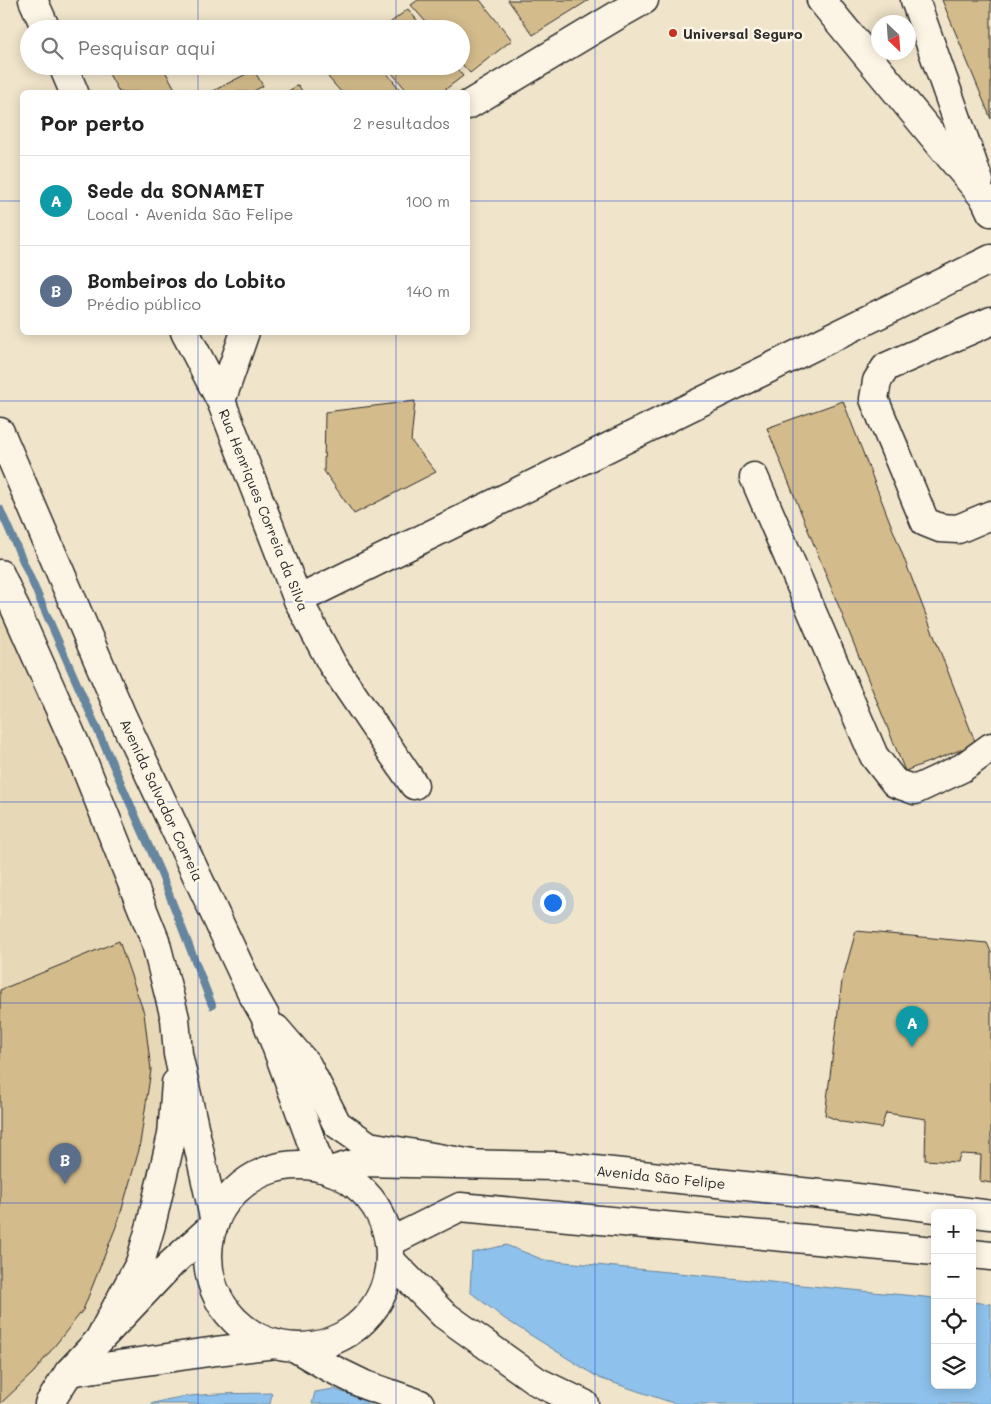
<!DOCTYPE html>
<html lang="pt">
<meta charset="utf-8">
<style>
:root{--surface:#fff;--page:#f2f2f2;--text:#222;--muted:#767676;--line:#e0e0e0;--accent:#c8321e}
body{margin:0;font-family:Mali,sans-serif;background:var(--page);color:var(--text)}
.controls{position:absolute;right:15px;bottom:15px;display:grid;overflow:hidden;border-radius:8px;box-shadow:0 2px 12px #0003}
.controls button{width:45px;height:45px;display:grid;place-items:center;padding:0;border:0;border-bottom:1px solid var(--line);background:var(--surface);color:var(--text);font:25px sans-serif}
.compass{position:absolute;left:871px;top:15px;width:45px;height:45px;border-radius:50%;background:var(--surface);box-shadow:0 2px 12px #0003;rotate:155deg}
.you{position:absolute;left:552px;top:902px;width:18px;height:18px;margin:-12px;border:4px solid #fff;border-radius:50%;background:#1a73e8;box-shadow:0 0 0 8px #1a73e833}
.badge{display:grid;place-items:center;width:32px;height:32px;border-radius:50%;background:var(--accent);color:#fff;font-size:16px;font-weight:700}
.pin{position:absolute;translate:-50% -41px;filter:drop-shadow(0 1px 2px #0008)}
.pin::after{content:'';position:absolute;top:26px;width:18px;height:15px;background:inherit;clip-path:polygon(0 0,100% 0,50% 100%)}
.list{margin:0;padding:0;list-style:none}
h2{display:flex;justify-content:space-between;align-items:center;height:65px;margin:0;padding:0 20px;font-size:21px}
h2 small{font-size:16px;font-weight:400;color:var(--muted)}
.list li{display:grid;grid-template-columns:32px 1fr auto;gap:15px;align-items:center;box-sizing:border-box;height:90px;padding:0 20px;border-top:1px solid var(--line)}
.list b{display:block;font-size:19px;white-space:nowrap}
.list p{margin:0;font-size:16px;white-space:nowrap;color:var(--muted)}
.list em{font-size:16px;font-style:normal;color:var(--muted)}
.icon{flex:none;width:28px;height:28px;fill:none;stroke:currentColor;stroke-width:2;stroke-linecap:round;stroke-linejoin:round}
.map{position:relative;flex:none;width:991px;height:1404px;overflow:hidden}
.search{position:absolute;background:var(--surface);box-shadow:0 2px 12px #0003;left:20px;top:20px;width:450px;height:55px;display:flex;align-items:center;gap:12px;box-sizing:border-box;padding:0 18px;border-radius:28px;color:var(--muted);font-size:19px}
.panel{position:absolute;background:var(--surface);box-shadow:0 2px 12px #0003;left:20px;top:90px;width:450px;height:245px;border-radius:8px}
.map>svg:first-child{display:block}
.built{fill:#e7d8b7}
.water{fill:#8ec1eb;stroke:#66859e}
.lines{fill:none;stroke-linecap:round;stroke-linejoin:round}
.stream{stroke:#66859e;stroke-width:8}
.building{fill:#d3bb8b;stroke:#2b2b2b}
.minor-casing{stroke:#2b2b2b;stroke-width:31}
.major-casing{stroke:#2b2b2b;stroke-width:31}
.minor{stroke:#fcf5e5;stroke-width:28}
.major{stroke:#fcf5e5;stroke-width:28}
.grid{fill:none;stroke:#1d4ed8;stroke-width:1;stroke-opacity:0.55}
.poi-dot{fill:#c8321e;stroke:#fcf5e5;stroke-width:2}
.labels{text-anchor:middle;dominant-baseline:central;stroke-width:5;stroke-linejoin:round;paint-order:stroke}
.poi-label{font-size:14px;font-weight:bold;fill:#2b2b2b;stroke:#fcf5e5;text-anchor:start}
.street-label{font-size:14px;fill:#2b2b2b;stroke:#fcf5e5}
</style>
<div class="map">
<svg width="991" height="1404" viewBox="0 0 991 1404">
<rect width="100%" height="100%" fill="#f0e4ca"/>
<filter id="ink" filterUnits="userSpaceOnUse"><feTurbulence type="fractalNoise" baseFrequency=".02" numOctaves="2"/><feDisplacementMap in="SourceGraphic" scale="10" xChannelSelector="R" yChannelSelector="G"/><feConvolveMatrix kernelMatrix="1 2 1 2 8 2 1 2 1" color-interpolation-filters="sRGB"/></filter>
<g filter="url(#ink)">
<polygon class="built" points="0,574 175,1018 151,1225 49,1404 0,1404"/>
<g class="water">
<polygon points="506,1245 544,1260 935,1298 935,1385 972,1385 972,1302 991,1304 991,1404 676,1404 599,1378 505,1319 470,1292 472,1253"/>
<polygon points="334,1389 376,1404 312,1404 315,1392"/>
<path d="M272,1393L270,1404H151C187,1392 234,1394 272,1393Z"/>
</g>
<g class="lines">
<polyline class="stream" points="0,509 162,876 212,1005"/>
</g>
<g class="building">
<polygon points="418,0 480,0 512,40 470,73 461,63 461,29 432,29 411,5"/>
<polygon points="508,0 589,0 533,35"/>
<polygon points="942,0 991,0 991,119"/>
<polygon points="408,9 424,29 382,29"/>
<polygon points="124,66 162,66 177,92 119,92 109,74"/>
<polygon points="343,66 381,66 402,92 341,92 328,77"/>
<polygon points="386,66 455,66 463,76 442,92 408,92"/>
<polygon points="254,70 263,86 252,92 214,92 213,91"/>
<polygon points="298,85 303,92 287,92"/>
<polygon points="415,401 411,441 436,472 354,514 324,471 325,412"/>
<polygon points="843,401 976,744 905,771 767,428"/>
<polygon points="856,931 987,943 991,952 991,1183 980,1181 981,1155 961,1154 957,1162 925,1160 926,1119 886,1113 881,1128 842,1122 825,1115 842,981"/>
<polygon points="119,941 144,1013 151,1070 139,1150 119,1219 83,1310 34,1372 0,1404 0,990"/>
</g>
<g class="lines">
<g class="minor-casing">
<g id="minor">
<polyline points="33,0 46,29"/>
<polyline points="63,66 74,92"/>
<polyline points="468,105 621,13 644,0"/>
<polyline points="991,321 886,367 877,381 874,399 925,522 940,528 958,529 991,515"/>
<polyline points="185,332 221,401 298,600 332,664 414,785"/>
<polyline points="221,401 245,332"/>
<polyline points="754,477 874,756 895,783 915,790 962,768 991,747"/>
<polyline points="298,600 991,259"/>
<polyline points="330,1171 361,1162 556,1166 849,1197 991,1215"/>
<polyline points="390,1242 460,1207 935,1251"/>
<polyline points="972,1254 991,1256"/>
<polyline points="69,1372 216,1351 276,1344"/>
<polyline points="49,1404 69,1372 171,1264 214,1225"/>
</g>
</g>
<g class="major-casing">
<g id="major">
<polyline points="821,0 985,199 991,212"/>
<polyline points="915,0 979,181"/>
<polyline points="0,432 122,716 252,993 265,1016 321,1168"/>
<polyline points="0,574 85,766 155,940 175,1018 178,1054 215,1222"/>
<polyline points="276,1029 307,1065 337,1124 369,1146 473,1164"/>
<circle cx="299" cy="1256" r="91"/>
<polyline points="391,1261 443,1314 538,1382 584,1404"/>
<polyline points="99,1340 140,1263 151,1225 172,1135 176,1083"/>
<polyline points="294,1347 330,1368 365,1385 420,1404"/>
</g>
</g>
<use href="#minor" class="minor"/>
<use href="#major" class="major"/>
</g>
</g>
<path class="grid" d="M198,0V29M396,0V29M595,0V1404M793,0V1404M198,66V92M396,66V92M0,201H22M468,201H991M198,332V1404M396,332V1404M0,401H991M0,602H991M0,802H991M0,1003H991M0,1203H991"/>
<circle class="poi-dot" cx="673" cy="33" r="5"/>
<g class="labels">
<g class="poi-label">
<text x="683" y="33">Universal Seguro</text>
</g>
<g class="street-label">
<text transform="translate(264 510) rotate(68)">Rua Henriques Correia da Silva</text>
<text transform="translate(162 800) rotate(65)">Avenida Salvador Correia</text>
<text transform="translate(661 1177) rotate(6)">Avenida São Felipe</text>
</g>
</g>
</svg>
<div class="controls">
<button>+</button>
<button>−</button>
<button><svg class="icon" aria-label="locate" viewBox="0 0 24 24"><circle cx="12" cy="12" r="6"/><path d="M12 2v4M12 18v4M2 12h4M18 12h4"/></svg></button>
<button><svg class="icon" aria-label="layers" viewBox="0 0 24 24"><path d="M12 4l9 5-9 5-9-5zM3 14l9 5 9-5"/></svg></button>
</div>
<svg class="compass" viewBox="-18 -18 36 36"><path d="M0-13l5 13h-10z" fill="#e53935"/><path d="M0 13l5-13h-10z" fill="#767676"/></svg>
<div class="you"></div>
<div class="pin badge" style="left:912px;top:1047px;background:#0f9aa8">A</div>
<div class="pin badge" style="left:65px;top:1184px;background:#5c6f8a">B</div>
<div class="search"><svg class="icon" aria-label="search" viewBox="0 0 24 24"><circle cx="10" cy="10" r="6"/><path d="M15 15l6 6"/></svg>Pesquisar aqui</div>
<section class="panel">
<h2>Por perto<small>2 resultados</small></h2>
<ul class="list">
<li><span class="badge" style="background:#0f9aa8">A</span><div><b>Sede da SONAMET</b><p>Local · Avenida São Felipe</p></div><em>100 m</em></li>
<li><span class="badge" style="background:#5c6f8a">B</span><div><b>Bombeiros do Lobito</b><p>Prédio público</p></div><em>140 m</em></li>
</ul>
</section>
</div>
